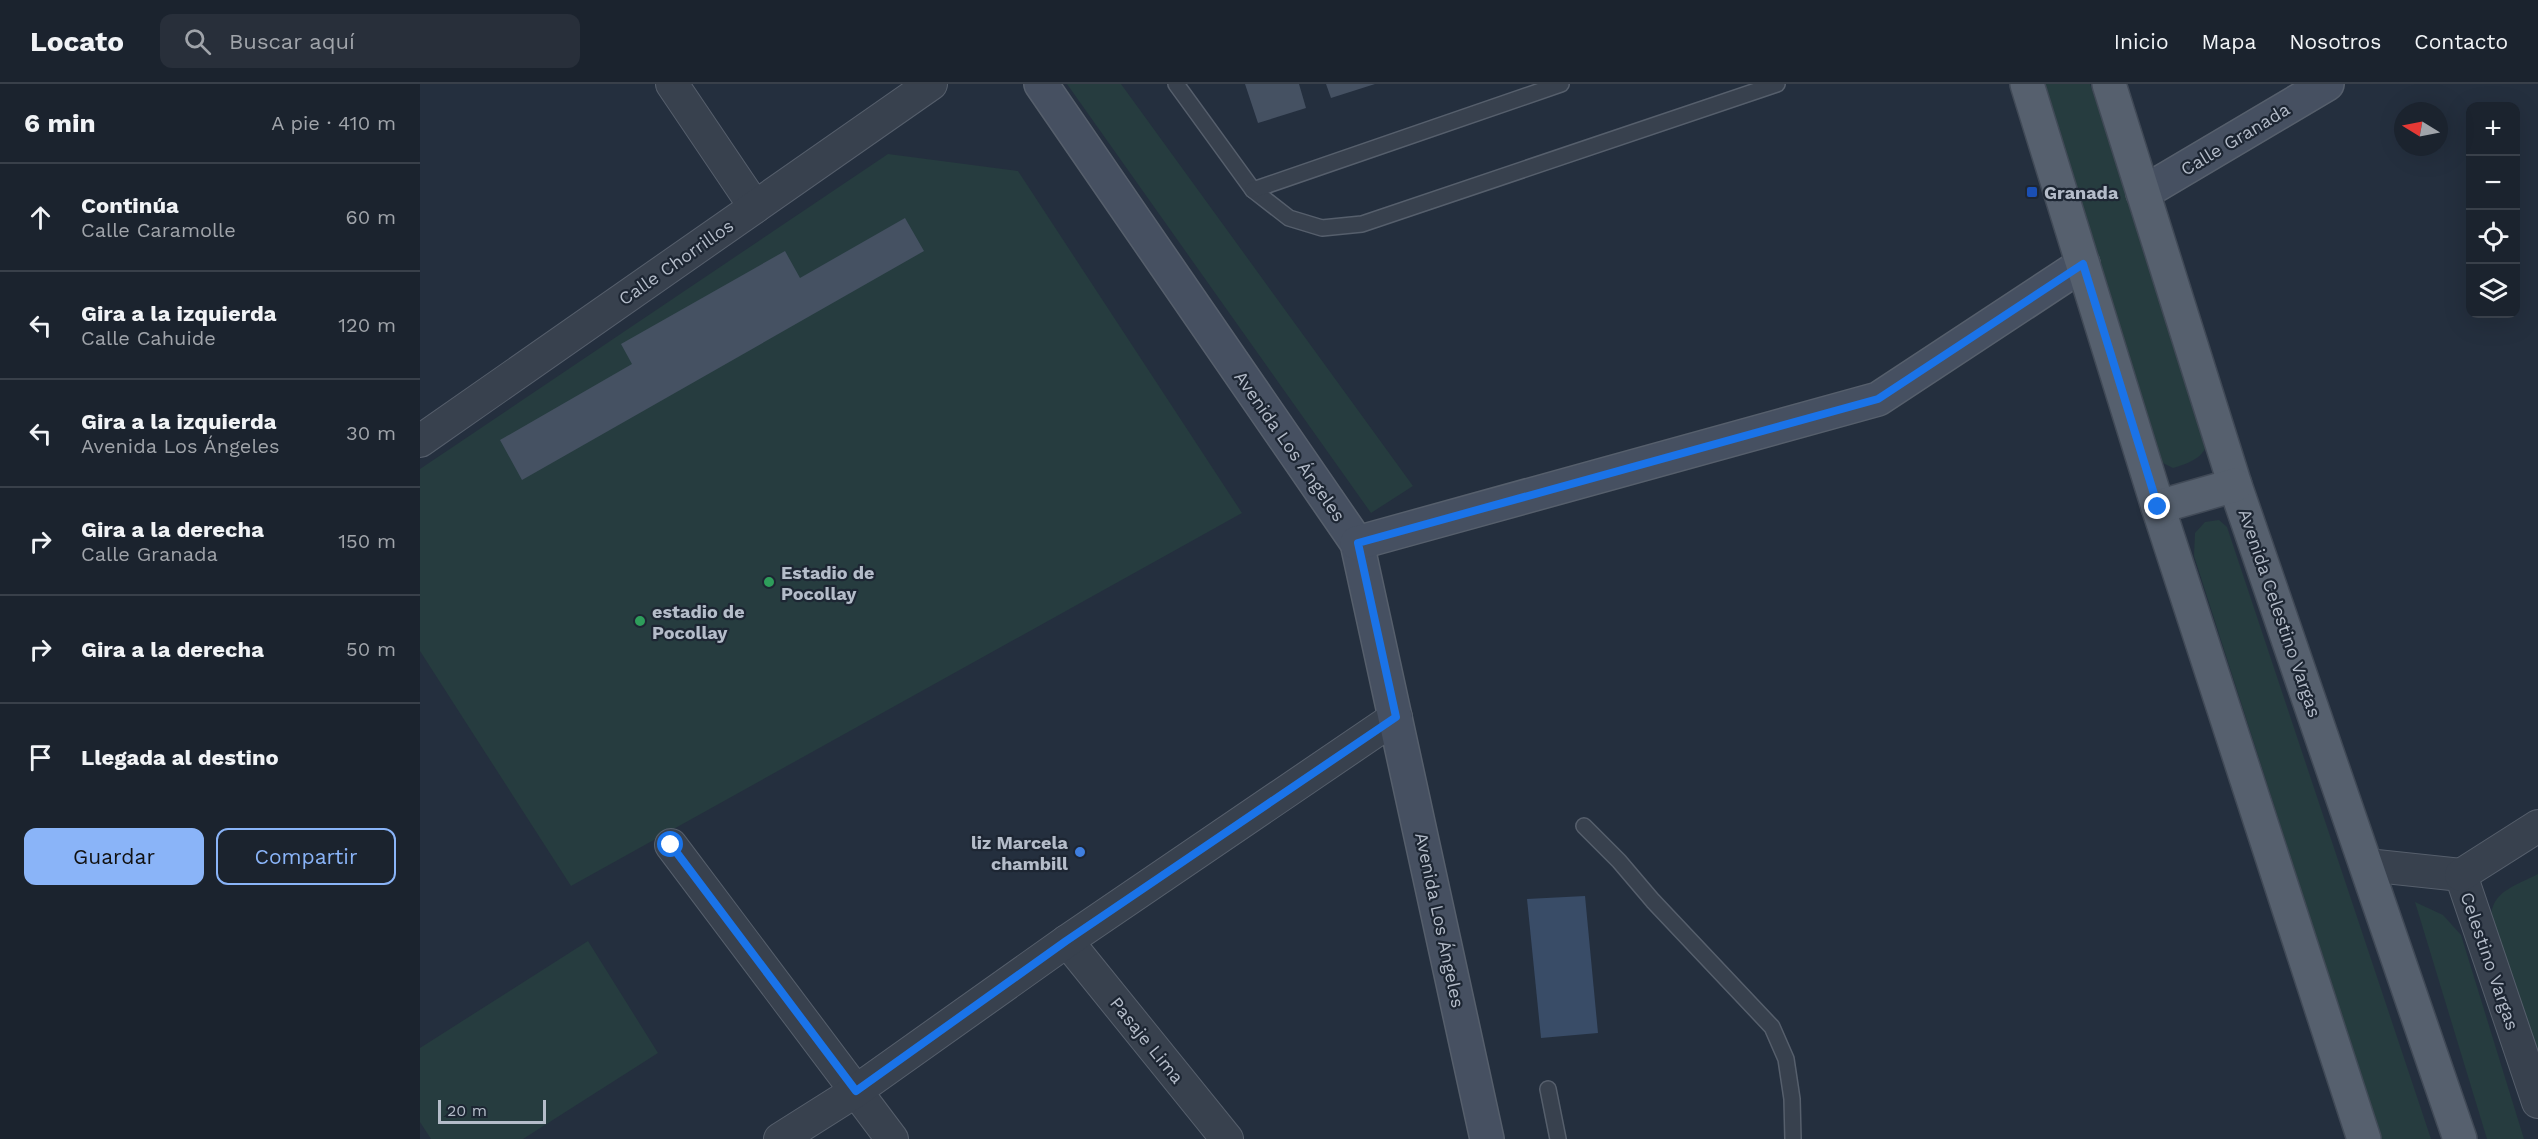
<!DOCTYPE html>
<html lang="es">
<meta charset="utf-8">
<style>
:root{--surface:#1b232e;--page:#282f3a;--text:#f1f3f6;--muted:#a0a4aa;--line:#39404a;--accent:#8ab4f8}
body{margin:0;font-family:"Work Sans",sans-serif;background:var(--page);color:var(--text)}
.controls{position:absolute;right:18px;top:18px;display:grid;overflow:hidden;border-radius:12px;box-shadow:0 6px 24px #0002}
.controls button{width:54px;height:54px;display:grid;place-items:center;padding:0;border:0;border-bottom:2px solid var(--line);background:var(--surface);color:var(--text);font:30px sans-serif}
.compass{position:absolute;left:1974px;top:18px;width:54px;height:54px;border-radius:50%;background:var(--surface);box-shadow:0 6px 24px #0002;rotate:280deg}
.scale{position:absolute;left:18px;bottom:15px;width:108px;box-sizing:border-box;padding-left:6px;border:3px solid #b4bcc9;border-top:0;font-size:16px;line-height:21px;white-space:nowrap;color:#b4bcc9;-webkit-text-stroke:4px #1d2633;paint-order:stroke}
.stop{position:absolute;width:18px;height:18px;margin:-14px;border:4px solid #1a73e8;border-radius:50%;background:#fff}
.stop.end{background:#1a73e8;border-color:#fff;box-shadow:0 2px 6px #0008}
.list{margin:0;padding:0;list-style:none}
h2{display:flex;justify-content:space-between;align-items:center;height:78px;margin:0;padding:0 24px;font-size:26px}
h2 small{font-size:20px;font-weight:400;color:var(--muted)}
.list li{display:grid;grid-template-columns:39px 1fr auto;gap:18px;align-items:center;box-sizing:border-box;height:108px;padding:0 24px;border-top:2px solid var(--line)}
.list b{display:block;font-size:22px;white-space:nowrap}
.list p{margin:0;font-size:20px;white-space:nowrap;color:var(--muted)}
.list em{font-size:20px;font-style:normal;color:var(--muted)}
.actions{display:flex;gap:12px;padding:18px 24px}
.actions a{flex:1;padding:14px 0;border:2px solid var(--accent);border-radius:12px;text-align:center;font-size:21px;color:var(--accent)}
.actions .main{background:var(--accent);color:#111}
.icon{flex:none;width:33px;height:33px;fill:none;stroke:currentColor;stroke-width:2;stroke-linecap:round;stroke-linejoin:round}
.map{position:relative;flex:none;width:2118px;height:1055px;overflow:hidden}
header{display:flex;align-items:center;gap:36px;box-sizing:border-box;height:84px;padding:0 30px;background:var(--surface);border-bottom:2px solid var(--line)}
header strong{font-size:28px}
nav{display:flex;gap:33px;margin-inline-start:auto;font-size:21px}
.search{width:420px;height:54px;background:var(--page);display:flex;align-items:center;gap:15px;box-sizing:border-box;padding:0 21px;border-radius:12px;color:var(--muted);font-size:22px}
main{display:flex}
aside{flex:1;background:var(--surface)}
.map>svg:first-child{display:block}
.green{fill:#263c3f}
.water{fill:#394c67}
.building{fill:#455162}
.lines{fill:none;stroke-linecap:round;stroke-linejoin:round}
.lane-casing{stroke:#565f6c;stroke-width:18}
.street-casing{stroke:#565f6c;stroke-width:34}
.secondary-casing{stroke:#565f6c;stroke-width:36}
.primary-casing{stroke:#414a57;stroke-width:36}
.lane{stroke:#38414e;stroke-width:15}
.street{stroke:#38414e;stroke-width:32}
.secondary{stroke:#465061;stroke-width:33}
.primary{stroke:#56606e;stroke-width:33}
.route{stroke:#1a73e8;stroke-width:8}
.transit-dot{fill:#1a4fb4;stroke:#1d2633;stroke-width:2}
.leisure-dot{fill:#2e9e5b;stroke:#1d2633;stroke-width:2}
.shop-dot{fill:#3f7fe0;stroke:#1d2633;stroke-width:2}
.labels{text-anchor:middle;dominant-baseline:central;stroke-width:4.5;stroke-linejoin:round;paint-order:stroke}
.street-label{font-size:18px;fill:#b4bcc9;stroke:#1d2633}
.poi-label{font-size:18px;font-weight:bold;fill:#b4bcc9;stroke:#1d2633;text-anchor:start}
</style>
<header>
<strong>Locato</strong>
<div class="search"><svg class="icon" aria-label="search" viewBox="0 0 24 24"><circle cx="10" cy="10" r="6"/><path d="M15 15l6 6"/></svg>Buscar aquí</div>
<nav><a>Inicio</a><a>Mapa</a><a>Nosotros</a><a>Contacto</a></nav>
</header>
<main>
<aside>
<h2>6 min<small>A pie · 410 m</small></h2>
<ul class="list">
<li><svg class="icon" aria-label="ahead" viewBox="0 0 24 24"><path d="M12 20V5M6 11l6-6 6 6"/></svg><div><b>Continúa</b><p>Calle Caramolle</p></div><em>60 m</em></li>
<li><svg class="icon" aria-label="left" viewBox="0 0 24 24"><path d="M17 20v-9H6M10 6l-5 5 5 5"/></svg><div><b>Gira a la izquierda</b><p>Calle Cahuide</p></div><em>120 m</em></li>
<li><svg class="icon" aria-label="left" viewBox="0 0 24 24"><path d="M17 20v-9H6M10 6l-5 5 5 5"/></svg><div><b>Gira a la izquierda</b><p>Avenida Los Ángeles</p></div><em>30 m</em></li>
<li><svg class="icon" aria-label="right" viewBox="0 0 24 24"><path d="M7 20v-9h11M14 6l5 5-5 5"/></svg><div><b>Gira a la derecha</b><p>Calle Granada</p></div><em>150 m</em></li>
<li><svg class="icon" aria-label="right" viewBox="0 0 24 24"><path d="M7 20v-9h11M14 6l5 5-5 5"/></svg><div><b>Gira a la derecha</b></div><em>50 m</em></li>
<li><svg class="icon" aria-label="arrive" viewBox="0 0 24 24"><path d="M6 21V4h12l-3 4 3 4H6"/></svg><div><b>Llegada al destino</b></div></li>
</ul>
<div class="actions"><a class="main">Guardar</a><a>Compartir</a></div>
</aside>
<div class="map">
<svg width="2118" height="1055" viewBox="0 0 2118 1055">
<rect width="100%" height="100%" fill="#242f3e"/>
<g class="green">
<polygon points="647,0 701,0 993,402 951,429"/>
<path d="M1616,0H1670L1790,344C1789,370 1777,377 1753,384L1739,377Z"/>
<polygon points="468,70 598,87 822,429 151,802 0,567 0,385"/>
<polygon points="1799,436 1807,443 2011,1055 1961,1055 1774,472 1775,449 1785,438"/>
<path d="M2118,790V967L2071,839C2069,807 2094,803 2118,790Z"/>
<polygon points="1995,818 2023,831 2041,851 2104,1055 2067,1055"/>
<polygon points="168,857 238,969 103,1055 11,1055 0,1038 0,964"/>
</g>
<polygon class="water" points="1165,812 1178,949 1121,954 1107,815"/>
<g class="building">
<polygon points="825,0 879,0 886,24 838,39"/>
<polygon points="906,0 955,0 911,14"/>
<polygon points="485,134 504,167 102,396 80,356 212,280 201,260 365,167 380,194"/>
</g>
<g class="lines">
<g class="lane-casing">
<g id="lane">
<polyline points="756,0 833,106 869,134 902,144 942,140 1357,0"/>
<polyline points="833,106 1141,0"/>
<polyline points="1164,742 1199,777 1233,817 1352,943 1366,975 1372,1015 1373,1055"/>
<polyline points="1128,1005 1138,1055"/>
</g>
</g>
<g class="street-casing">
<g id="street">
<polyline points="252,0 335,123"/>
<polyline points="0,357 511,0"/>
<polyline points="251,761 472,1055"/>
<polyline points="1947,781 2041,791 2118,1018"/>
<polyline points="2041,791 2118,742"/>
<polyline points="647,857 807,1055"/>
<polyline points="360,1055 436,1007 647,857 976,633"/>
</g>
</g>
<g class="secondary-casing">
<g id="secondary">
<polyline points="621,0 937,459 1067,1055"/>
<polyline points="1723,109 1907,0"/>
<polyline points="937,459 1458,315 1663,180"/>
</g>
</g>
<g class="primary-casing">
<g id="primary">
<polyline points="1607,0 1738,423 1944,1055"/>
<polyline points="1689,0 1815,401 2040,1055"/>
<polyline points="1738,423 1815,401"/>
</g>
</g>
<use href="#lane" class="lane"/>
<use href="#street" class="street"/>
<use href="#secondary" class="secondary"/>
<use href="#primary" class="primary"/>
</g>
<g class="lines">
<polyline class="route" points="251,761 436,1007 646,857 976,633 938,459 1458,315 1663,180 1738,423"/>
</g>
<rect class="transit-dot" x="1606" y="102" width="12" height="12" rx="3"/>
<g class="leisure-dot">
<circle cx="349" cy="498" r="6"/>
<circle cx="220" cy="537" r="6"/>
</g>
<circle class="shop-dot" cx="660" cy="768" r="6"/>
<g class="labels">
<g class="street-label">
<text transform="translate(1815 55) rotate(-31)">Calle Granada</text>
<text transform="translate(256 178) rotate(-35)">Calle Chorrillos</text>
<text transform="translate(870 362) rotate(55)">Avenida Los Ángeles</text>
<text transform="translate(1860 529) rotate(71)">Avenida Celestino Vargas</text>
<text transform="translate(1020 836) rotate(78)">Avenida Los Ángeles</text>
<text transform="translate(2070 877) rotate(71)">Celestino Vargas</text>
<text transform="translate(727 956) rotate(51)">Pasaje Lima</text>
</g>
<g class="poi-label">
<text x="1624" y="108">Granada</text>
<text x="361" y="488">Estadio de<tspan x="361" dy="21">Pocollay</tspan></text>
<text x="232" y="527">estadio de<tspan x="232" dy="21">Pocollay</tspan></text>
<text x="648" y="758" text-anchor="end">liz Marcela<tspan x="648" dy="21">chambill</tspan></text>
</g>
</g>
</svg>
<div class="controls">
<button>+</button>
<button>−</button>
<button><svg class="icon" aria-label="locate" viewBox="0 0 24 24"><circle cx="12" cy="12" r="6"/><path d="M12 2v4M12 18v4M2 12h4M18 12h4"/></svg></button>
<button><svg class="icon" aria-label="layers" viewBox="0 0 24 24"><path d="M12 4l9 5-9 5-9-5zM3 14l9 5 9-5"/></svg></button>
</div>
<svg class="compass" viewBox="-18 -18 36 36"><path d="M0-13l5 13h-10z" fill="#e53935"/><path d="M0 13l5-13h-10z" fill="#a0a4aa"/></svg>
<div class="scale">20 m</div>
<div class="stop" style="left:251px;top:761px"></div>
<div class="stop end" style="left:1738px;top:423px"></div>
</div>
</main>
